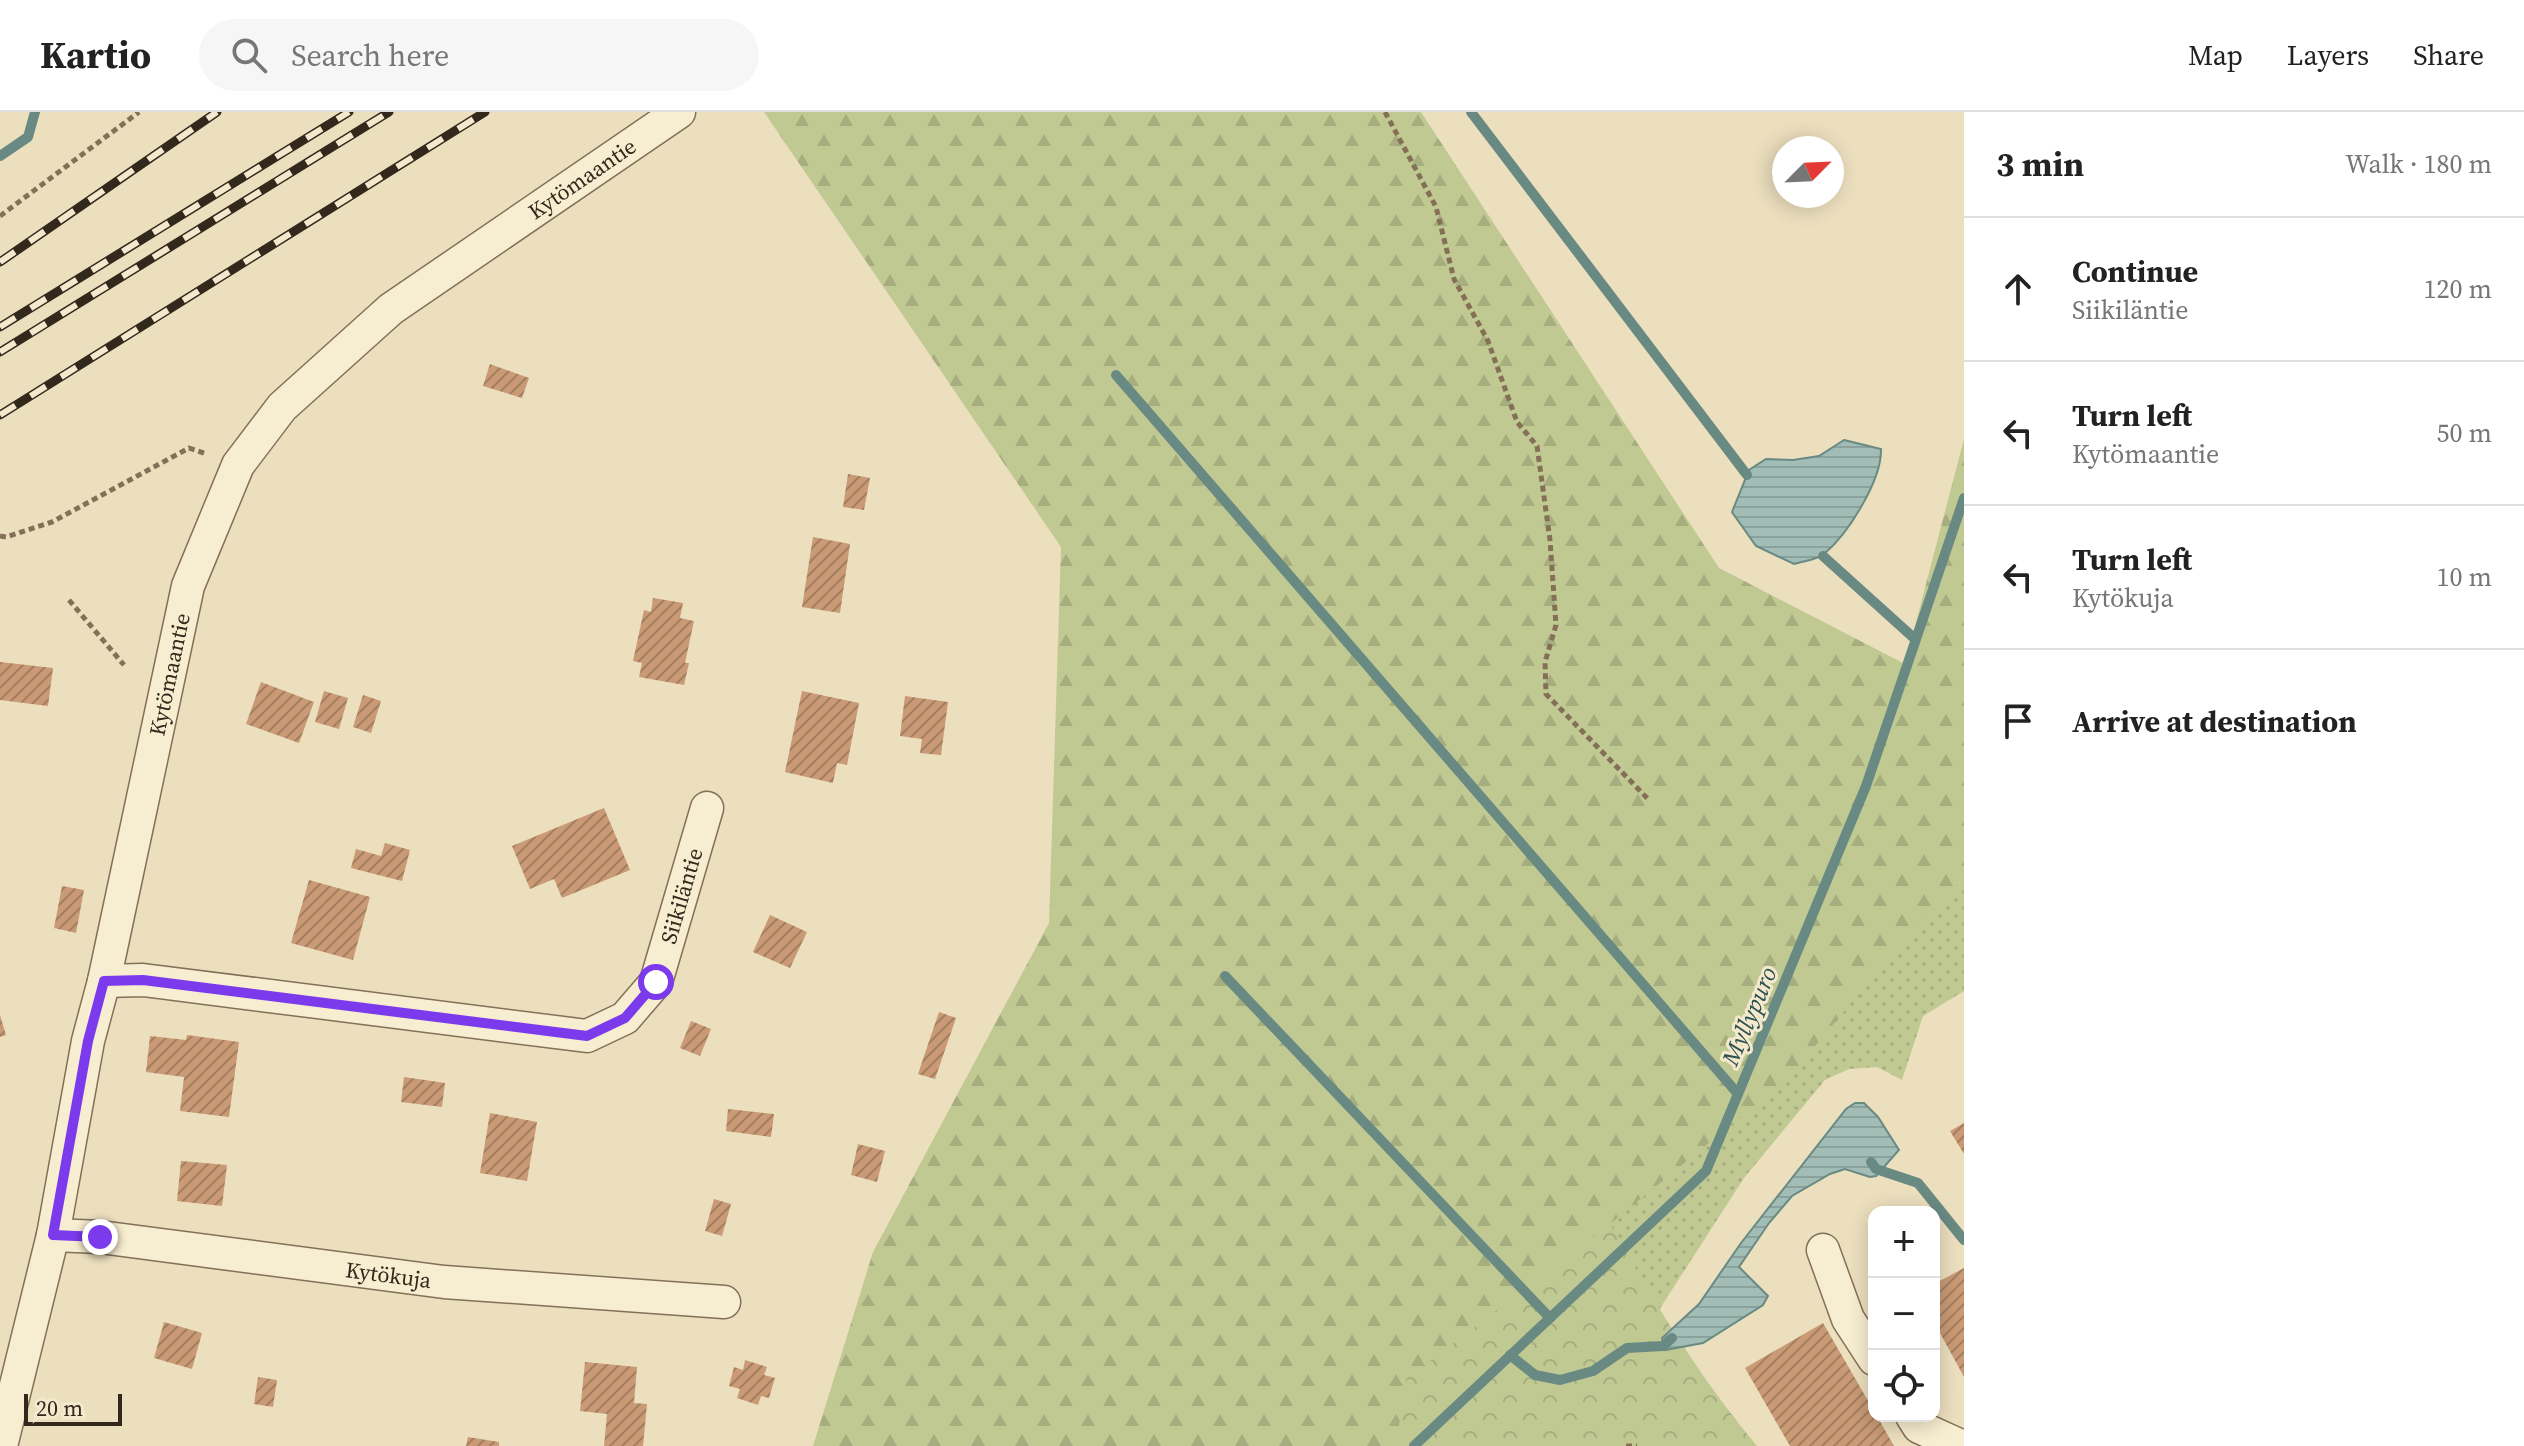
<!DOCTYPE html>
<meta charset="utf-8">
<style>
:root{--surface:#fff;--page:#f6f6f6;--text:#222;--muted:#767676;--line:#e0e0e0}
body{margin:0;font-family:"Source Serif 4",serif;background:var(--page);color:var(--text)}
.controls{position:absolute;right:24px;bottom:24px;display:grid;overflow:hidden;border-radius:16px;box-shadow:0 4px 20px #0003}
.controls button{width:72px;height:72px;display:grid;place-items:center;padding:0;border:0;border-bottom:2px solid var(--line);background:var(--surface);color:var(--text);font:40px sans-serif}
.compass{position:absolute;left:1772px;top:24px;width:72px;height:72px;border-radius:50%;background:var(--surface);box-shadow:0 4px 20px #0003;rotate:66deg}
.scale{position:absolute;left:24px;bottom:20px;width:98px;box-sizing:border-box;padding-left:8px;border:4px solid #33281c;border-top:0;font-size:22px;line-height:28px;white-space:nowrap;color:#33281c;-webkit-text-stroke:6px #f4e9cd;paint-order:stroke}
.stop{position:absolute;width:24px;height:24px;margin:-18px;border:6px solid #7c3aed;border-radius:50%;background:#fff}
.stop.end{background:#7c3aed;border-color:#fff;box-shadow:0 2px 8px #0008}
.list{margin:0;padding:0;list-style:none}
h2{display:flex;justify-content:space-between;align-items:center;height:104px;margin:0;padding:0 32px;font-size:34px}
h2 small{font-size:26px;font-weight:400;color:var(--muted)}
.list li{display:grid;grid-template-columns:52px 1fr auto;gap:24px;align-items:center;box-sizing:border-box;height:144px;padding:0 32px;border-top:2px solid var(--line)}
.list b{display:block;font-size:30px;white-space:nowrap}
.list p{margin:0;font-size:26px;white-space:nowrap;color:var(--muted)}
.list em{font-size:26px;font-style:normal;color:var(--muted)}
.icon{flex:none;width:44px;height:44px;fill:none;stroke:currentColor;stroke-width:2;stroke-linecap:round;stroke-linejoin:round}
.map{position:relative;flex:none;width:1964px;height:1334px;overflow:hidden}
header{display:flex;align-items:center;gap:48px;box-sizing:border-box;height:112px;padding:0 40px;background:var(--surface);border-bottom:2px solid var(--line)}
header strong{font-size:38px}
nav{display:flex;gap:44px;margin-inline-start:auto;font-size:28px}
.search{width:560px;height:72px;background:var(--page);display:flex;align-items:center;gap:20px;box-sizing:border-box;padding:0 28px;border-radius:44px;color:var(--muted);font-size:30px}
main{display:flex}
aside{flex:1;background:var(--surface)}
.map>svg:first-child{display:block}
.grass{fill:url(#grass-dots)}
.forest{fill:url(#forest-firs)}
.park{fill:url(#park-crowns)}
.water{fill:url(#water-rules);stroke:#698a83;stroke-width:2}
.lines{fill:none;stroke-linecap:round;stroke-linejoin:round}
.stream{stroke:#698a83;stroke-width:10}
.building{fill:url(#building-hatch)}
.minor-casing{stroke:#837057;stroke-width:35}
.path{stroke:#837057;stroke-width:5;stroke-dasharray:6 4;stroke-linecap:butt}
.minor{stroke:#f7edd0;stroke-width:32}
.rail-casing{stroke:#33281c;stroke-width:9}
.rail{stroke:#f4e9cd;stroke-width:6;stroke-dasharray:18;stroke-linecap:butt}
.route{stroke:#7c3aed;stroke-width:10}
.labels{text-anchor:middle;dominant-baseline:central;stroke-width:6;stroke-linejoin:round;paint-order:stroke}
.street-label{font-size:22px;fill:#33281c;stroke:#f4e9cd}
.water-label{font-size:24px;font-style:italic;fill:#2b5251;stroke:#f4e9cd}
</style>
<header>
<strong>Kartio</strong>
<div class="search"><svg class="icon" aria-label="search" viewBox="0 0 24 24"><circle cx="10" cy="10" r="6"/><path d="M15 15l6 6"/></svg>Search here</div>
<nav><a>Map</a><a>Layers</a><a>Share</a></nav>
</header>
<main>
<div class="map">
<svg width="1964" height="1334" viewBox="0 0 1964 1334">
<defs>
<pattern id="grass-dots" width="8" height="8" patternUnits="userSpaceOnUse" patternTransform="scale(2)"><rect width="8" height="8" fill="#c1c993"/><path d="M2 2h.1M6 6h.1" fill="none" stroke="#a6ad7e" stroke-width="1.8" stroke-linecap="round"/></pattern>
<pattern id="forest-firs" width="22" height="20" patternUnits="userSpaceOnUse" patternTransform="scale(2)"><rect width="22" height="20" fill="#c1c993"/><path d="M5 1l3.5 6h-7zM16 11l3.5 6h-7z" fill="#a6ad7e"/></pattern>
<pattern id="park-crowns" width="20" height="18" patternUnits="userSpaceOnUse" patternTransform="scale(2)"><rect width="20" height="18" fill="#c1c993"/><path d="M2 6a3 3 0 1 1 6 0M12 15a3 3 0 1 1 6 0" fill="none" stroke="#a6ad7e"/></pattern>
<pattern id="water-rules" width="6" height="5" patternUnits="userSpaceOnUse" patternTransform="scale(2)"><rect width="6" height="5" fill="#a1bdb6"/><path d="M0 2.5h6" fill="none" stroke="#8ba29c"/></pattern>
<pattern id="building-hatch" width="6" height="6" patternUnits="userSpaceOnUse" patternTransform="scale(2)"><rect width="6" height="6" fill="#c99a75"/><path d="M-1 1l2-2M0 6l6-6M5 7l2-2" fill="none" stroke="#a47e5f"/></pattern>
</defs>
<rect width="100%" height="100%" fill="#ecdfbe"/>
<polygon class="grass" points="1964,766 1964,879 1923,904 1902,968 1877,955 1849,957 1825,968 1744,1066 1659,1198 1618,1188 1396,1334 1406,1267 1610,1112"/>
<polygon class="forest" points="764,0 1421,0 1719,456 1905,552 1964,327 1964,766 1917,813 1788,966 1610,1112 1407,1267 1396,1334 813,1334 873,1140 1049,811 1061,435"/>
<path class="park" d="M1610,1112C1654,1190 1699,1265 1757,1334H1396L1406,1267Z"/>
<g class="water">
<path d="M1844,328L1881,337C1882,368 1848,422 1824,442C1817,448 1803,449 1794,452L1756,434L1732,400L1749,358L1766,347L1793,348L1819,344Z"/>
<polygon points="1855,991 1864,991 1878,1005 1899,1038 1876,1064 1870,1065 1845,1057 1830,1062 1792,1084 1769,1111 1739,1155 1768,1184 1763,1193 1703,1231 1665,1238 1662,1226 1699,1192 1741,1131 1846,997"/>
</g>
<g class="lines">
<g class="stream">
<polyline points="1471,0 1747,363"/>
<polyline points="0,44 28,25 35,0"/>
<polyline points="1116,263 1738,982"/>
<polyline points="1823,444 1915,527"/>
<polyline points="1225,864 1550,1206"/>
<polyline points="1871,1050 1876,1057 1918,1071 1964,1128"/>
<polyline points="1510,1243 1535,1263 1560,1268 1593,1259 1627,1236 1663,1234 1672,1226"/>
<polyline points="1414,1334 1706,1059 1866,674 1964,386"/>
</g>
</g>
<g class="building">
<polygon points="490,252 529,266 522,286 483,274"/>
<polygon points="848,362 870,366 864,398 843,395"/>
<polygon points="813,425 850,432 840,501 802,495"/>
<polygon points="653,486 683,491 680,506 694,509 685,551 689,551 684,573 639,565 642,551 633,549 644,498 651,500"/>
<polygon points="0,550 53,556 48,594 0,588"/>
<polygon points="261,570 314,590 299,631 246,612"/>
<polygon points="324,579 348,586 339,617 315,610"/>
<polygon points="802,579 859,591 847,653 837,651 833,671 785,660"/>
<polygon points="363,583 381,589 371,621 353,615"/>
<polygon points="905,584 948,590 941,643 920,641 922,627 900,624"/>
<polygon points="604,696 630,758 562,786 554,767 530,777 512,734"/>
<polygon points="385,731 410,738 402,769 351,756 356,737 381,744"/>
<polygon points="309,768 370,785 353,848 291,831"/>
<polygon points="62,774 84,778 76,821 54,816"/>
<polygon points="770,803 807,820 790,856 753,840"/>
<polygon points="939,900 956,906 935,967 918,962"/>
<polygon points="0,903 6,923 0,925"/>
<polygon points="691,909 711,917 700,944 680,936"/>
<polygon points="187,923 239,930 229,1005 180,999 184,965 146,960 150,924 186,928"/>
<polygon points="404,965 445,971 442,995 401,990"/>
<polygon points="728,997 774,1002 771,1025 726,1019"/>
<polygon points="490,1001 537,1010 527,1069 480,1061"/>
<polygon points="1964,1011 1964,1042 1950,1019"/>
<polygon points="858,1032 885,1039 877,1070 851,1063"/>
<polygon points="181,1049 227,1053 222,1094 177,1089"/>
<polygon points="714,1087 731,1092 722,1124 705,1119"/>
<polygon points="1964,1156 1964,1265 1940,1221 1934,1225 1934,1172"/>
<polygon points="164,1210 202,1221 192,1257 154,1246"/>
<polygon points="1823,1211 1874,1299 1874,1304 1877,1304 1894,1334 1790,1334 1745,1256"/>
<polygon points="745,1248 767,1255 764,1263 775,1266 769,1286 761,1284 758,1293 737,1286 740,1277 729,1274 734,1255 743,1258"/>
<polygon points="585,1250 637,1255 634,1291 647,1292 643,1334 604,1334 607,1302 580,1299"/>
<polygon points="258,1265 277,1268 273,1295 254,1292"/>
<polygon points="468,1325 499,1330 499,1334 466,1334"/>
</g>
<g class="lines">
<g class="minor-casing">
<g id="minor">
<path id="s1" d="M104,869L143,868L587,924L625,906L656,870L707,696"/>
<path id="s2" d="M53,1123L100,1125L444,1170L724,1190"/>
<polyline points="1823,1138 1848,1207 1874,1247"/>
<polyline points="1912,1304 1919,1315 1961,1334"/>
<path id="s3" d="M1,1334L53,1123L88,929L104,869L188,474L238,353L282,295L391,197L679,0"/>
</g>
</g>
<g class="path">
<polyline points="1385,0 1436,95 1454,167 1488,229 1517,310 1537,334 1550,428 1556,513 1545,550 1546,582 1648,687"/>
<polyline points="0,104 139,0"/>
<polyline points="0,424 6,425 52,410 189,336 207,342"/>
<polyline points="69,488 124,553"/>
<polyline points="1626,1334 1637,1334"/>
</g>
<use href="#minor" class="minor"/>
<g class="rail-casing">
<g id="rail">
<polyline points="0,150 217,0"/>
<polyline points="0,215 349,0"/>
<polyline points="0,240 389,0"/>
<polyline points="0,303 485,0"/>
</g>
</g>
<use href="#rail" class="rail"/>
</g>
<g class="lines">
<polyline class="route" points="100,1125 53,1123 88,929 104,869 143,868 587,924 625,906 656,870"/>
</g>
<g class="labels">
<g class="street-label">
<text stroke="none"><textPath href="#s3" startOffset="1462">Kytömaantie</textPath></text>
<text stroke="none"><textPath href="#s3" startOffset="790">Kytömaantie</textPath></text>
<text stroke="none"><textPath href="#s1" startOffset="666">Siikiläntie</textPath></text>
<text stroke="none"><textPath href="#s2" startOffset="338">Kytökuja</textPath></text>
</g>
<g class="water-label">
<text transform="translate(1749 904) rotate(-67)">Myllypuro</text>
</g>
</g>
</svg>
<div class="controls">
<button>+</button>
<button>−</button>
<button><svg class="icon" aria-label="locate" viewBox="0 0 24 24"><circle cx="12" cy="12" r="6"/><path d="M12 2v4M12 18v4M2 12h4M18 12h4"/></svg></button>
</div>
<svg class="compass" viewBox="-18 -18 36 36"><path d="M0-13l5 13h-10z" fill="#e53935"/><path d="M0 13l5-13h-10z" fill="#767676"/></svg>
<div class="scale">20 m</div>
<div class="stop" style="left:656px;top:870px"></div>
<div class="stop end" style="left:100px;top:1125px"></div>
</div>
<aside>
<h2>3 min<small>Walk · 180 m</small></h2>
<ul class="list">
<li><svg class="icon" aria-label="ahead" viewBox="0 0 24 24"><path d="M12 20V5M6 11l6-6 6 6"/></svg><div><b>Continue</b><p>Siikiläntie</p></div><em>120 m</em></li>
<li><svg class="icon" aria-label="left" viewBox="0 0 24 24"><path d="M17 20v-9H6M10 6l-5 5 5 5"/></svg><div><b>Turn left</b><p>Kytömaantie</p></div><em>50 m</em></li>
<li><svg class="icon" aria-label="left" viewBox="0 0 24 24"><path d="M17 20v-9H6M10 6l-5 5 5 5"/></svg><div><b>Turn left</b><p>Kytökuja</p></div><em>10 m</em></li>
<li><svg class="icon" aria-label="arrive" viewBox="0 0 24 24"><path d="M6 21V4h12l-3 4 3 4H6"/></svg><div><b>Arrive at destination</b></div></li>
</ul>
</aside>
</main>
